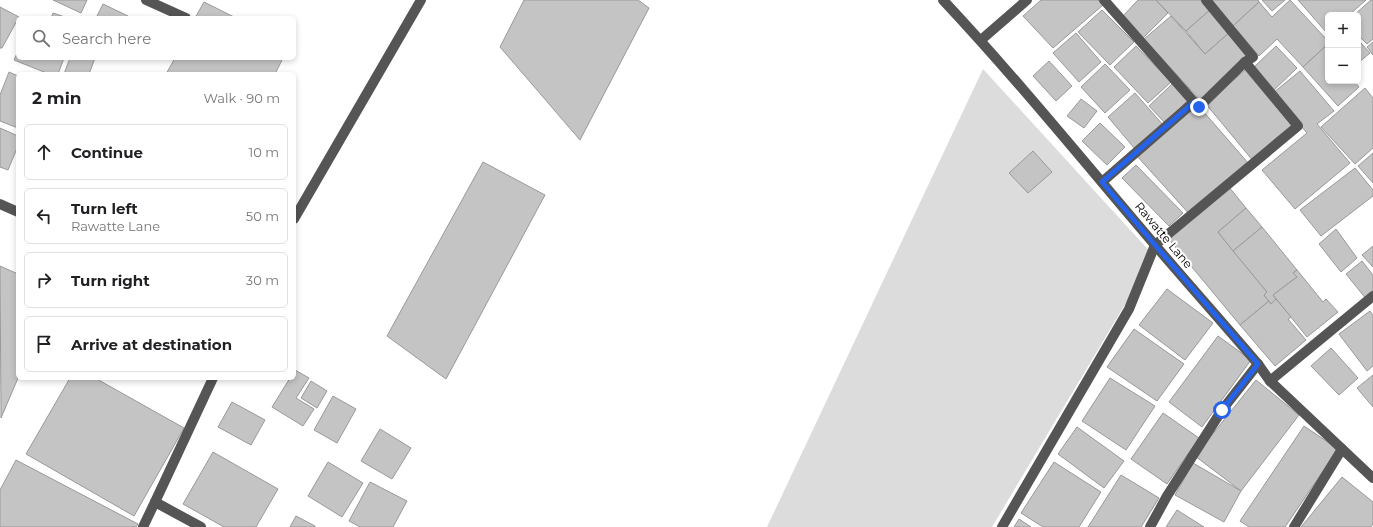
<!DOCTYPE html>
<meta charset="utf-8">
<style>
:root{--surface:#fff;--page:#f6f6f6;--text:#202124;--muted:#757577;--line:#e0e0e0}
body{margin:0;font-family:Montserrat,sans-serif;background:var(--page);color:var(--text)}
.controls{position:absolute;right:12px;top:12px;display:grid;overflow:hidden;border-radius:6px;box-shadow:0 2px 6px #0003}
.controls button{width:36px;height:36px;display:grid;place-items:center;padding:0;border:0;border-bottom:1px solid var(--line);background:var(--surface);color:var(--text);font:20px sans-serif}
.stop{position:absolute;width:12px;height:12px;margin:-9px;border:3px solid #2563eb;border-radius:50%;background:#fff}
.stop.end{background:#2563eb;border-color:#fff;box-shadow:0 1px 4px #0008}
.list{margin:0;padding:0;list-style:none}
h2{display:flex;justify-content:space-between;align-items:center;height:52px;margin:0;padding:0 16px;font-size:17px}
h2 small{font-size:13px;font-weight:400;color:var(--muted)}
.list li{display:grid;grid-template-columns:26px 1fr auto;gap:12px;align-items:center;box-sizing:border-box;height:56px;margin:0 8px 8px;padding:0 8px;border:1px solid var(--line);border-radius:6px}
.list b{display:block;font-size:15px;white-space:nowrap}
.list p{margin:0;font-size:13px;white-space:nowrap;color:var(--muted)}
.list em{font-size:13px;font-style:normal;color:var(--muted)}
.icon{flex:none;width:22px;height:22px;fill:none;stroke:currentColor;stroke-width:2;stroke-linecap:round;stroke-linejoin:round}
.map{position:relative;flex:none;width:1373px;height:527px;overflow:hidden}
.search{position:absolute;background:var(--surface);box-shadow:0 2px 6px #0003;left:16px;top:16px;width:280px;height:44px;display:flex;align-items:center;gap:10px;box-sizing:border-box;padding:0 14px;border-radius:6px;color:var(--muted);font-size:15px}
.panel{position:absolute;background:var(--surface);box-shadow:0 2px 6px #0003;left:16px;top:72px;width:280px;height:308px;border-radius:6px}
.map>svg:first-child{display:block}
.pitch{fill:#dcdcdc}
.building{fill:#c4c4c4;stroke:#999}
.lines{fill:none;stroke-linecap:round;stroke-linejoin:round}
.minor{stroke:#555;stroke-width:10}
.route{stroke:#2563eb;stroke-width:5}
.labels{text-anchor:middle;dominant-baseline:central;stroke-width:4;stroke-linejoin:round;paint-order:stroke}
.street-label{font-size:12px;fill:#000;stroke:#fff}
</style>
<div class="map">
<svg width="1373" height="527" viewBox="0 0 1373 527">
<rect width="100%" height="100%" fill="#fff"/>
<polygon class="pitch" points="983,69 1154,256 992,527 767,527"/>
<g class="building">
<polygon points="53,0 87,0 81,13"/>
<polygon points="524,0 638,0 649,8 580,140 500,47"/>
<polygon points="1041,0 1098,0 1103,5 1053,48 1023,16"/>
<polygon points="1138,0 1156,0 1168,13 1143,38 1122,17"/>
<polygon points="1156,0 1202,0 1211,9 1186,31"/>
<polygon points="1209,0 1258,0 1259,2 1233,26"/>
<polygon points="1262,0 1285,0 1272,11"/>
<polygon points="1290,0 1328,41 1328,44 1303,67 1277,39 1259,56 1233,26 1259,2 1272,17"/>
<polygon points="1298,0 1366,0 1349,15 1328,15 1327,33"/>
<polygon points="1371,0 1373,0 1373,39 1367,44 1358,35 1358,15 1354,15"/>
<polygon points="204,2 236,18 195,18"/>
<polygon points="103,4 128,16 127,18 96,18"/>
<polygon points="0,7 19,17 2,48 0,48"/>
<polygon points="1211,9 1230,32 1205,54 1186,31"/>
<polygon points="1102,10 1134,42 1110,65 1078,32"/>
<polygon points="53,13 68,18 51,18"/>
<polygon points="1171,16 1205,54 1230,32 1249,56 1200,100 1144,39"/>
<polygon points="1076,33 1101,62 1079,82 1053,53"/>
<polygon points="1358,40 1370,53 1358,63"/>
<polygon points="1373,42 1373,55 1367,47"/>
<polygon points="1328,44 1328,81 1354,81 1359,87 1338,106 1303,67"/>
<polygon points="1136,46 1171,82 1148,103 1114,67"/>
<polygon points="1276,46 1297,68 1273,91 1252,69"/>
<polygon points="18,51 18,58 64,58 58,74 49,74 14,60"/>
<polygon points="70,58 95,58 89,74 64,74"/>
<polygon points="175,58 283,58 275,74 166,74"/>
<polygon points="1049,61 1072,86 1056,101 1033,76"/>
<polygon points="1105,64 1130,90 1105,113 1081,87"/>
<polygon points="1245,70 1294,128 1254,162 1206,104"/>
<polygon points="1300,71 1334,111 1317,124 1350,163 1295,209 1262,170 1307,133 1273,93"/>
<polygon points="9,72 18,76 18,128 0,121 0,95"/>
<polygon points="1172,84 1188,100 1165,123 1149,106"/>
<polygon points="1365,88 1373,98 1373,148 1355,164 1321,127"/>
<polygon points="1135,93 1163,125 1135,149 1108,117"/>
<polygon points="1081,99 1097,111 1084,128 1067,116"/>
<polygon points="1196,103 1249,164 1191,216 1137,156"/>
<polygon points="1100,123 1125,147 1107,165 1082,141"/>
<polygon points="0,128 18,136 18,146 8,170 0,167"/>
<polygon points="1033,151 1052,172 1028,193 1009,173"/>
<polygon points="1373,153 1373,183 1358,166"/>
<polygon points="483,162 545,195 446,379 387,336"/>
<polygon points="1136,165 1183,213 1169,226 1122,178"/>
<polygon points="1355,168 1373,190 1373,196 1321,236 1300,210"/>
<polygon points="1229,187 1246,208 1218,232 1267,292 1264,295 1269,301 1240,325 1167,237"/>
<polygon points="1246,208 1262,227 1233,251 1218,232"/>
<polygon points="1262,227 1297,270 1293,273 1297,277 1273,295 1276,299 1271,304 1264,295 1267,292 1233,251"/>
<polygon points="1336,229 1357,258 1341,272 1319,244"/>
<polygon points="1373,246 1373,267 1362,255"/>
<polygon points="1362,261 1373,275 1373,295 1367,300 1346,274"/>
<polygon points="0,266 18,274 18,378 1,418"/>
<polygon points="1297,270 1323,302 1326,299 1338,312 1307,337 1273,295 1297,277 1293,273"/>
<polygon points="1167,289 1213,323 1185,360 1139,325"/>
<polygon points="1276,299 1291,317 1288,319 1306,340 1275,366 1240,325 1269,301 1271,304"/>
<polygon points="1370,311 1373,315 1373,366 1367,371 1339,334"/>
<polygon points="1134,329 1184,364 1157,401 1107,367"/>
<polygon points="1218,336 1251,360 1202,427 1169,402"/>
<polygon points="1331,348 1358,378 1339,395 1311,366"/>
<polygon points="295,370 309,378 296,398 314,409 303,426 272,407 290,378 294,378"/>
<polygon points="1373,375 1373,407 1357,388"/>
<polygon points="70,378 95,378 184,428 134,516 26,454"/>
<polygon points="1110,378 1155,406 1126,450 1082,421"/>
<polygon points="1256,380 1299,415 1241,491 1195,456"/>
<polygon points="311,381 327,391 317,408 301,398"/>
<polygon points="333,396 356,409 337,443 314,430"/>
<polygon points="232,402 265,420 251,445 218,427"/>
<polygon points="1163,413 1199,438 1167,484 1131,459"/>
<polygon points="1304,426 1338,449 1285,527 1249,527 1240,521"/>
<polygon points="1077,427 1124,461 1104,488 1058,454"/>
<polygon points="380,429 411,448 392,479 361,461"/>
<polygon points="213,452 278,489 256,527 224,527 183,504"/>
<polygon points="16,460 138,524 136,527 0,527 0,490"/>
<polygon points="328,462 363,483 342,517 308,496"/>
<polygon points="1054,462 1101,492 1079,527 1043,527 1021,513"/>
<polygon points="1193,463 1241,491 1224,522 1175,495"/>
<polygon points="1121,475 1159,498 1141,527 1088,527"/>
<polygon points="1342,477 1373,502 1373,524 1371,527 1301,527"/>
<polygon points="370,482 407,501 393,527 360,527 349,521"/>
<polygon points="1177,510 1204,527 1166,527"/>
<polygon points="296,516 315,526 315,527 290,527"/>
<polygon points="1019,519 1031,527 1014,527"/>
</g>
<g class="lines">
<g class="minor">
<polyline points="146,0 186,18"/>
<path d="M943,0C1017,79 1085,163 1155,245C1189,285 1224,324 1258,364L1270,381L1373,478"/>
<polyline points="1104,0 1194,102"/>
<polyline points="1206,0 1253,57 1245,62"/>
<polyline points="981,40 1027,0"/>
<polyline points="0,204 18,212"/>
<polyline points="294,219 421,0"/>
<polyline points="1270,381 1373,296"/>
<polyline points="155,502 201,527"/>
<polyline points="143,527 155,502 213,378"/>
<polyline points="1002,527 1129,309 1155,245 1298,126 1245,62 1199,107 1194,102 1102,182"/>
<polyline points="1150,527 1167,496 1222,410 1258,364"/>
<polyline points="1294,527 1342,449"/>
</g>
</g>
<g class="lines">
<polyline class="route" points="1199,107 1194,102 1102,182 1155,245 1258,364 1222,410"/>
</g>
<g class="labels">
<g class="street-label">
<text transform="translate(1164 235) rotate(50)">Rawatte Lane</text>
</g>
</g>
</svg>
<div class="controls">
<button>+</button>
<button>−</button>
</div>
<div class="stop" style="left:1222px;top:410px"></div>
<div class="stop end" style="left:1199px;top:107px"></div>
<div class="search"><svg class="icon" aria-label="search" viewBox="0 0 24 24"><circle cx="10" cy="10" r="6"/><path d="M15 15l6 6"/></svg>Search here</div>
<section class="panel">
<h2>2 min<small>Walk · 90 m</small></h2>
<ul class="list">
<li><svg class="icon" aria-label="ahead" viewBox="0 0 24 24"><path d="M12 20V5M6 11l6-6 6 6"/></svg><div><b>Continue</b></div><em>10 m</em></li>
<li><svg class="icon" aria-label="left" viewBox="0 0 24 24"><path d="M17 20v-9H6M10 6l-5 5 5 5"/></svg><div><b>Turn left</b><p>Rawatte Lane</p></div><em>50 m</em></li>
<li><svg class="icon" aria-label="right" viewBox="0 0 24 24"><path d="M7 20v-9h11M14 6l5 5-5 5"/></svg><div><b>Turn right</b></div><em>30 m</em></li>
<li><svg class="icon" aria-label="arrive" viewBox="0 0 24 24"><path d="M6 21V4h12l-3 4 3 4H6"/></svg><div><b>Arrive at destination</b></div></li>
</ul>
</section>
</div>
